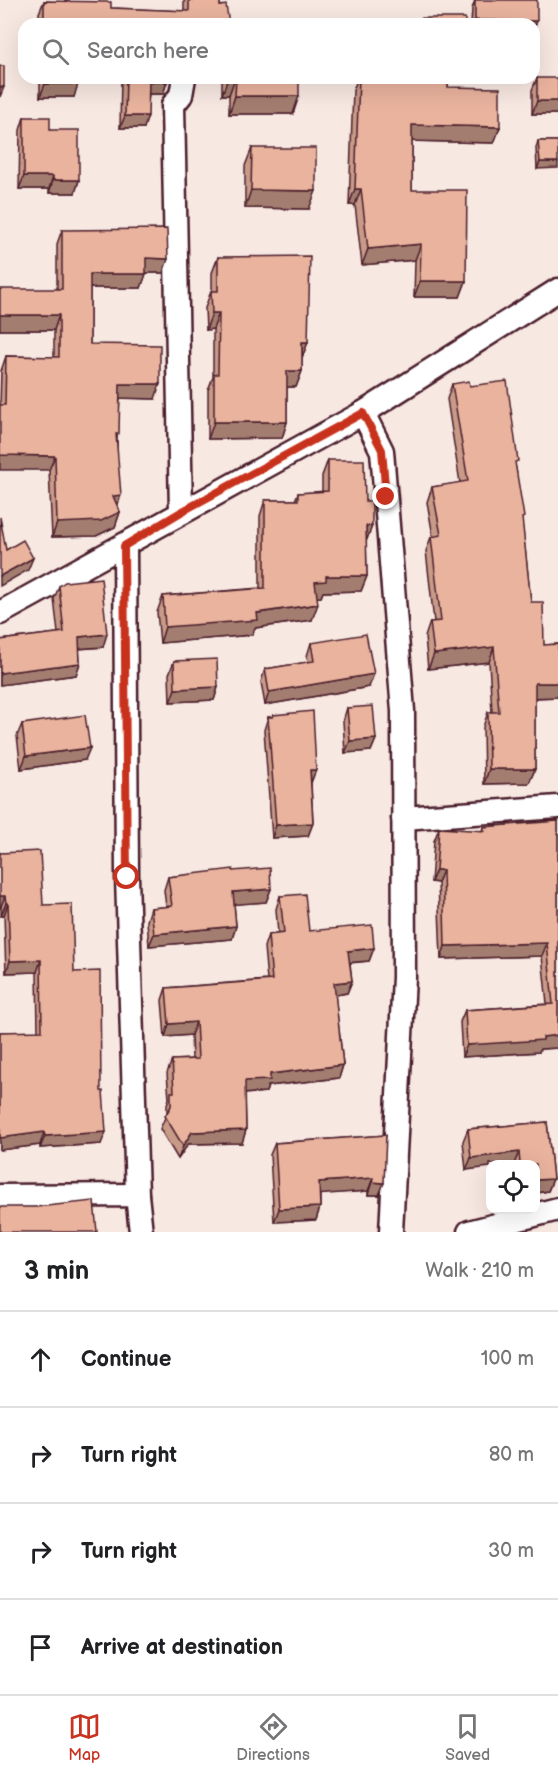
<!DOCTYPE html>
<meta charset="utf-8">
<style>
:root{--surface:#fff;--page:#f2f2f2;--text:#202124;--muted:#757577;--line:#e0e0e0;--accent:#c8321e}
body{margin:0;font-family:"Balsamiq Sans",sans-serif;background:var(--page);color:var(--text)}
.controls{position:absolute;right:18px;bottom:18px;display:grid;overflow:hidden;border-radius:12px;box-shadow:0 6px 24px #0002}
.controls button{width:54px;height:54px;display:grid;place-items:center;padding:0;border:0;border-bottom:2px solid var(--line);background:var(--surface);color:var(--text);font:30px sans-serif}
.stop{position:absolute;width:18px;height:18px;margin:-14px;border:4px solid #c8321e;border-radius:50%;background:#fff}
.stop.end{background:#c8321e;border-color:#fff;box-shadow:0 2px 6px #0008}
.list{margin:0;padding:0;list-style:none}
h2{display:flex;justify-content:space-between;align-items:center;height:78px;margin:0;padding:0 24px;font-size:26px}
h2 small{font-size:20px;font-weight:400;color:var(--muted)}
.list li{display:grid;grid-template-columns:39px 1fr auto;gap:18px;align-items:center;box-sizing:border-box;height:96px;padding:0 24px;border-top:2px solid var(--line)}
.list b{display:block;font-size:22px;white-space:nowrap}
.list em{font-size:20px;font-style:normal;color:var(--muted)}
.icon{flex:none;width:33px;height:33px;fill:none;stroke:currentColor;stroke-width:2;stroke-linecap:round;stroke-linejoin:round}
.map{position:relative;flex:none;width:558px;height:1232px;overflow:hidden}
.search{position:absolute;background:var(--surface);box-shadow:0 6px 24px #0002;left:18px;right:18px;top:18px;height:66px;display:flex;align-items:center;gap:15px;box-sizing:border-box;padding:0 21px;border-radius:18px;color:var(--muted);font-size:22px}
.sheet{height:462px;background:var(--surface)}
nav{display:flex;justify-content:space-around;align-items:center;box-sizing:border-box;height:84px;border-top:2px solid var(--line);background:var(--surface);font-size:16px;color:var(--muted)}
nav a{display:grid;justify-items:center;gap:3px}
nav .on{color:var(--accent)}
.map>svg:first-child{display:block}
.lines{fill:none;stroke-linecap:round;stroke-linejoin:round}
.street-casing{stroke:#4a1f2b;stroke-width:27}
.street{stroke:#fff;stroke-width:22}
.wall{fill:#c89a88;stroke:#4a1f2b;stroke-width:1.5}
.shaded-wall{fill:#a37d6f;stroke:#4a1f2b;stroke-width:1.5}
.building{fill:#e9b39e;stroke:#4a1f2b;stroke-width:1.5}
.route{stroke:#c8321e;stroke-width:8}
</style>
<div class="map">
<svg width="558" height="1232" viewBox="0 0 558 1232">
<rect width="100%" height="100%" fill="#f8e8e2"/>
<filter id="ink" filterUnits="userSpaceOnUse"><feTurbulence type="fractalNoise" baseFrequency=".0167" numOctaves="2"/><feDisplacementMap in="SourceGraphic" scale="12" xChannelSelector="R" yChannelSelector="G"/><feConvolveMatrix kernelMatrix="1 2 1 2 8 2 1 2 1" color-interpolation-filters="sRGB"/></filter>
<g filter="url(#ink)">
<g class="lines">
<g class="street-casing">
<g id="street">
<polyline points="363,413 382,451 403,711 404,977 391,1232"/>
<polyline points="181,512 173,105 181,95 184,78"/>
<polyline points="125,546 127,877 137,1195"/>
<polyline points="0,613 363,413 558,290"/>
<polyline points="403,818 558,807"/>
<polyline points="0,1196 137,1195 141,1232"/>
<polyline points="469,1232 558,1209"/>
</g>
</g>
<use href="#street" class="street"/>
</g>
<g class="wall">
<polygon points="184,0 220,0 220,6 229,24 39,24 39,13 44,1 111,8 184,11"/>
<polygon points="475,0 534,24 471,24 472,9"/>
<polygon points="40,78 78,78 74,97 40,97"/>
<polygon points="121,78 167,78 167,82 163,94 149,94 144,128 120,128"/>
<polygon points="222,78 299,78 293,114 229,114 229,95 222,95"/>
<polygon points="358,78 448,78 448,87 500,127 494,143 412,141 412,190 466,281 460,297 414,297 415,260 362,265 355,205 349,205 353,90"/>
<polygon points="537,78 558,114 532,114 532,90"/>
<polygon points="24,117 50,130 79,180 75,193 49,193 49,189 19,189 20,130"/>
<polygon points="538,141 558,141 537,169 536,148"/>
<polygon points="252,148 309,209 245,208 245,166"/>
<polygon points="62,230 163,273 146,273 141,288 90,288 90,344 155,399 120,398 117,440 118,506 120,512 115,527 96,536 52,537 49,470 0,405 1,371 6,356 54,357 54,330 0,330 57,289 57,244"/>
<polygon points="218,257 308,342 302,357 302,371 296,387 287,387 287,422 282,438 208,439 208,390 213,377 213,329 206,330 205,308 211,291 212,291 212,273"/>
<polygon points="452,384 470,386 516,468 531,602 544,645 558,644 558,697 535,698 535,769 529,783 484,784 483,727 488,712 492,712 489,662 428,669 425,637 430,622 434,622 426,551 431,537 433,536 427,502 432,487 460,483 447,399"/>
<polygon points="328,460 365,501 372,526 366,541 367,576 361,591 323,592 321,597 317,597 312,620 255,628 252,635 160,643 157,612 163,596 260,588 260,516 265,500 295,500 298,493 322,492 322,476"/>
<polygon points="59,586 103,647 79,649 80,663 76,675 0,685 0,640 58,633 54,599"/>
<polygon points="311,643 369,687 265,705 261,682 265,669 308,662 307,656"/>
<polygon points="174,661 218,687 214,700 170,702 169,674"/>
<polygon points="347,708 376,739 371,751 345,753 343,721"/>
<polygon points="273,715 311,783 313,823 308,836 272,838 264,730 268,717 272,717"/>
<polygon points="22,724 85,760 21,769 17,736"/>
<polygon points="558,821 558,1048 540,1049 539,1052 462,1057 460,1022 465,1010 547,1004 542,956 441,959 438,883 431,882 434,841 439,828 482,831 483,827"/>
<polygon points="0,853 43,905 74,972 101,1144 40,1148 40,1145 0,1150 0,1032 38,1032 37,972 6,973 4,916 1,916 1,909"/>
<polygon points="233,871 271,889 266,902 234,904 236,926 232,939 149,946 147,921 151,908 166,907 164,890 168,877"/>
<polygon points="280,896 309,931 374,948 369,961 350,963 352,981 347,993 335,995 343,1065 339,1078 268,1086 266,1092 245,1094 246,1130 242,1143 188,1144 178,1159 160,1129 167,1113 167,1104 169,1099 167,1073 172,1060 192,1059 191,1035 165,1037 162,1000 166,988 267,980 264,947 268,935 278,934 276,909"/>
<polygon points="547,1122 553,1179 548,1191 536,1193 536,1164 490,1164 466,1170 463,1141 468,1129"/>
<polygon points="386,1135 379,1195 368,1195 368,1191 320,1194 320,1207 316,1220 274,1222 270,1155 275,1143"/>
</g>
<g class="shaded-wall">
<polygon points="475,20 537,21 534,28 534,24 473,24"/>
<polygon points="228,78 235,78 229,95 222,95"/>
<polygon points="149,82 167,82 163,94 145,94"/>
<polygon points="45,84 78,84 74,97 40,97"/>
<polygon points="0,87 4,87 0,97"/>
<polygon points="235,96 299,96 293,114 229,114"/>
<polygon points="537,101 558,101 558,114 532,114"/>
<polygon points="125,116 148,116 144,128 120,128"/>
<polygon points="412,125 500,127 494,143 406,141"/>
<polygon points="540,162 558,162 558,168 537,169"/>
<polygon points="24,176 53,176 49,189 19,189"/>
<polygon points="53,180 79,180 75,193 49,193"/>
<polygon points="355,189 361,189 355,205 349,205"/>
<polygon points="251,190 316,191 309,209 245,208"/>
<polygon points="421,244 415,260 362,265 368,249"/>
<polygon points="146,258 168,259 163,273 141,273"/>
<polygon points="90,274 146,274 141,288 84,288"/>
<polygon points="420,281 466,281 460,297 414,297"/>
<polygon points="212,313 219,313 213,329 206,330"/>
<polygon points="0,315 59,315 54,330 0,330"/>
<polygon points="302,342 308,342 302,358"/>
<polygon points="287,371 302,371 296,387 281,387"/>
<polygon points="120,384 160,384 155,399 115,398"/>
<polygon points="214,422 287,422 282,438 208,439"/>
<polygon points="0,455 55,456 49,470 0,470"/>
<polygon points="121,495 116,510 113,496"/>
<polygon points="120,512 115,527 96,536 52,537 57,523"/>
<polygon points="366,526 372,526 366,542"/>
<polygon points="33,558 28,570 0,586 0,576"/>
<polygon points="326,576 367,576 361,591 323,592 321,597 309,598 315,582"/>
<polygon points="318,604 312,620 255,628 252,635 160,643 165,627"/>
<polygon points="107,634 103,647 74,649 79,637"/>
<polygon points="494,647 489,662 428,669 434,654"/>
<polygon points="80,663 76,675 0,685 0,673"/>
<polygon points="374,674 369,687 265,705 269,692"/>
<polygon points="535,683 558,683 558,697 529,698"/>
<polygon points="218,687 214,700 170,702 175,689"/>
<polygon points="376,739 371,751 345,753 350,741"/>
<polygon points="90,748 85,760 21,769 26,756"/>
<polygon points="489,769 535,769 529,783 484,784"/>
<polygon points="310,770 316,770 311,783"/>
<polygon points="313,823 308,836 272,838 276,825"/>
<polygon points="436,870 443,870 438,883 431,882"/>
<polygon points="271,889 266,902 228,905 233,892"/>
<polygon points="0,896 5,896 0,909"/>
<polygon points="6,903 8,903 4,916 1,916"/>
<polygon points="236,926 232,939 149,946 154,934"/>
<polygon points="547,943 542,956 441,959 445,946"/>
<polygon points="374,948 369,961 344,963 348,951"/>
<polygon points="41,960 37,972 6,973 10,961"/>
<polygon points="352,981 347,993 329,996 334,983"/>
<polygon points="196,1022 191,1035 165,1037 169,1024"/>
<polygon points="558,1035 558,1048 540,1049 539,1052 462,1057 467,1045"/>
<polygon points="343,1065 339,1078 268,1086 266,1092 241,1094 245,1081 270,1074"/>
<polygon points="246,1130 242,1143 188,1144 178,1159 183,1146 192,1132"/>
<polygon points="44,1132 40,1145 0,1150 0,1138"/>
<polygon points="106,1132 101,1144 40,1148 45,1136"/>
<polygon points="519,1152 514,1164 490,1164 490,1167 466,1170 471,1158"/>
<polygon points="373,1178 368,1191 315,1195 319,1182"/>
<polygon points="553,1179 548,1191 536,1193 536,1180"/>
<polygon points="372,1182 384,1183 379,1195 368,1195"/>
<polygon points="320,1207 316,1220 274,1222 279,1209"/>
</g>
<g class="building">
<polygon points="189,0 220,0 220,6 226,5 229,24 44,24 44,1 111,2 111,8 189,11"/>
<polygon points="475,0 537,0 537,21 475,20"/>
<rect x="422" y="18" width="43" height="6"/>
<rect x="0" y="66" width="4" height="21"/>
<rect x="45" y="78" width="33" height="6"/>
<polygon points="126,78 167,78 167,82 149,82 148,116 125,116"/>
<polygon points="236,78 299,78 299,96 235,96"/>
<polygon points="359,78 448,78 448,87 500,88 500,127 412,125 412,190 467,190 466,281 420,281 421,244 368,249 361,189 355,189"/>
<rect x="537" y="78" width="21" height="23"/>
<polygon points="24,117 50,117 50,130 79,130 79,180 53,180 53,176 24,176"/>
<polygon points="538,141 558,141 558,162 540,162"/>
<polygon points="252,148 316,148 316,191 251,190"/>
<polygon points="167,229 168,259 146,258 146,274 90,274 90,344 160,345 160,384 120,384 119,434 116,434 121,495 113,496 120,512 101,521 57,523 55,456 0,455 0,405 5,405 6,356 59,357 59,315 0,315 0,289 62,289 62,230"/>
<polygon points="310,256 308,342 302,342 302,371 287,371 287,422 214,422 214,374 218,374 219,313 212,313 211,291 218,291 218,257"/>
<polygon points="469,381 470,386 507,381 518,461 515,462 524,517 522,518 531,602 543,602 544,645 558,644 558,683 535,683 535,769 489,769 488,712 499,712 494,647 434,654 430,622 441,621 431,537 441,535 432,487 468,481 452,384"/>
<polygon points="328,460 364,460 365,501 372,501 372,526 366,526 367,576 326,576 326,581 315,582 318,604 257,613 258,620 165,627 163,596 265,588 265,500 298,500 298,493 328,491"/>
<polygon points="0,517 6,550 23,540 33,558 0,576"/>
<polygon points="101,578 107,634 79,637 80,663 0,673 0,640 64,632 59,586 65,582"/>
<polygon points="366,634 374,674 269,692 265,669 314,661 311,643"/>
<polygon points="217,659 218,687 175,689 174,661"/>
<polygon points="373,706 376,739 350,741 347,708"/>
<polygon points="313,711 316,770 310,770 313,823 276,825 268,717 273,717 273,715"/>
<polygon points="85,715 90,748 26,756 22,724"/>
<polygon points="558,821 558,1035 543,1037 543,1040 467,1045 465,1010 553,1004 547,943 445,946 443,870 436,870 439,828 485,831 483,827"/>
<polygon points="40,851 43,905 72,904 74,972 100,971 101,1091 103,1091 106,1132 45,1136 44,1132 0,1138 0,1032 42,1031 41,960 10,961 8,903 6,903 5,896 0,896 0,853"/>
<polygon points="270,868 271,889 233,892 236,926 154,934 151,908 172,906 168,877 233,869 233,871"/>
<polygon points="305,894 309,931 372,925 374,948 348,951 352,981 334,983 343,1065 270,1074 270,1080 245,1081 246,1130 192,1132 183,1146 165,1116 171,1106 171,1092 174,1092 172,1060 198,1059 196,1022 169,1024 166,988 272,980 268,935 284,933 280,896"/>
<polygon points="547,1122 553,1179 536,1180 536,1164 520,1164 519,1152 471,1158 468,1129"/>
<polygon points="386,1135 384,1183 372,1182 373,1178 319,1182 320,1207 279,1209 275,1143"/>
<polygon points="94,1201 97,1232 0,1232 0,1207 36,1207"/>
</g>
</g>
<g class="lines" filter="url(#ink)">
<polyline class="route" points="127,877 124,546 181,512 363,413 382,450 386,497"/>
</g>
</svg>
<div class="controls">
<button><svg class="icon" aria-label="locate" viewBox="0 0 24 24"><circle cx="12" cy="12" r="6"/><path d="M12 2v4M12 18v4M2 12h4M18 12h4"/></svg></button>
</div>
<div class="stop" style="left:127px;top:877px"></div>
<div class="stop end" style="left:386px;top:497px"></div>
<div class="search"><svg class="icon" aria-label="search" viewBox="0 0 24 24"><circle cx="10" cy="10" r="6"/><path d="M15 15l6 6"/></svg>Search here</div>
</div>
<section class="sheet">
<h2>3 min<small>Walk · 210 m</small></h2>
<ul class="list">
<li><svg class="icon" aria-label="ahead" viewBox="0 0 24 24"><path d="M12 20V5M6 11l6-6 6 6"/></svg><div><b>Continue</b></div><em>100 m</em></li>
<li><svg class="icon" aria-label="right" viewBox="0 0 24 24"><path d="M7 20v-9h11M14 6l5 5-5 5"/></svg><div><b>Turn right</b></div><em>80 m</em></li>
<li><svg class="icon" aria-label="right" viewBox="0 0 24 24"><path d="M7 20v-9h11M14 6l5 5-5 5"/></svg><div><b>Turn right</b></div><em>30 m</em></li>
<li><svg class="icon" aria-label="arrive" viewBox="0 0 24 24"><path d="M6 21V4h12l-3 4 3 4H6"/></svg><div><b>Arrive at destination</b></div></li>
</ul>
</section>
<nav>
<a class="on"><svg class="icon" aria-label="map" viewBox="0 0 24 24"><path d="M3 6l6-2 6 2 6-2v14l-6 2-6-2-6 2zM9 4v14M15 6v14"/></svg>Map</a>
<a><svg class="icon" aria-label="directions" viewBox="0 0 24 24"><path d="M12 3l9 9-9 9-9-9zM9 14v-3h6M13 9l2 2-2 2"/></svg>Directions</a>
<a><svg class="icon" aria-label="saved" viewBox="0 0 24 24"><path d="M7 4h10v16l-5-4-5 4z"/></svg>Saved</a>
</nav>
